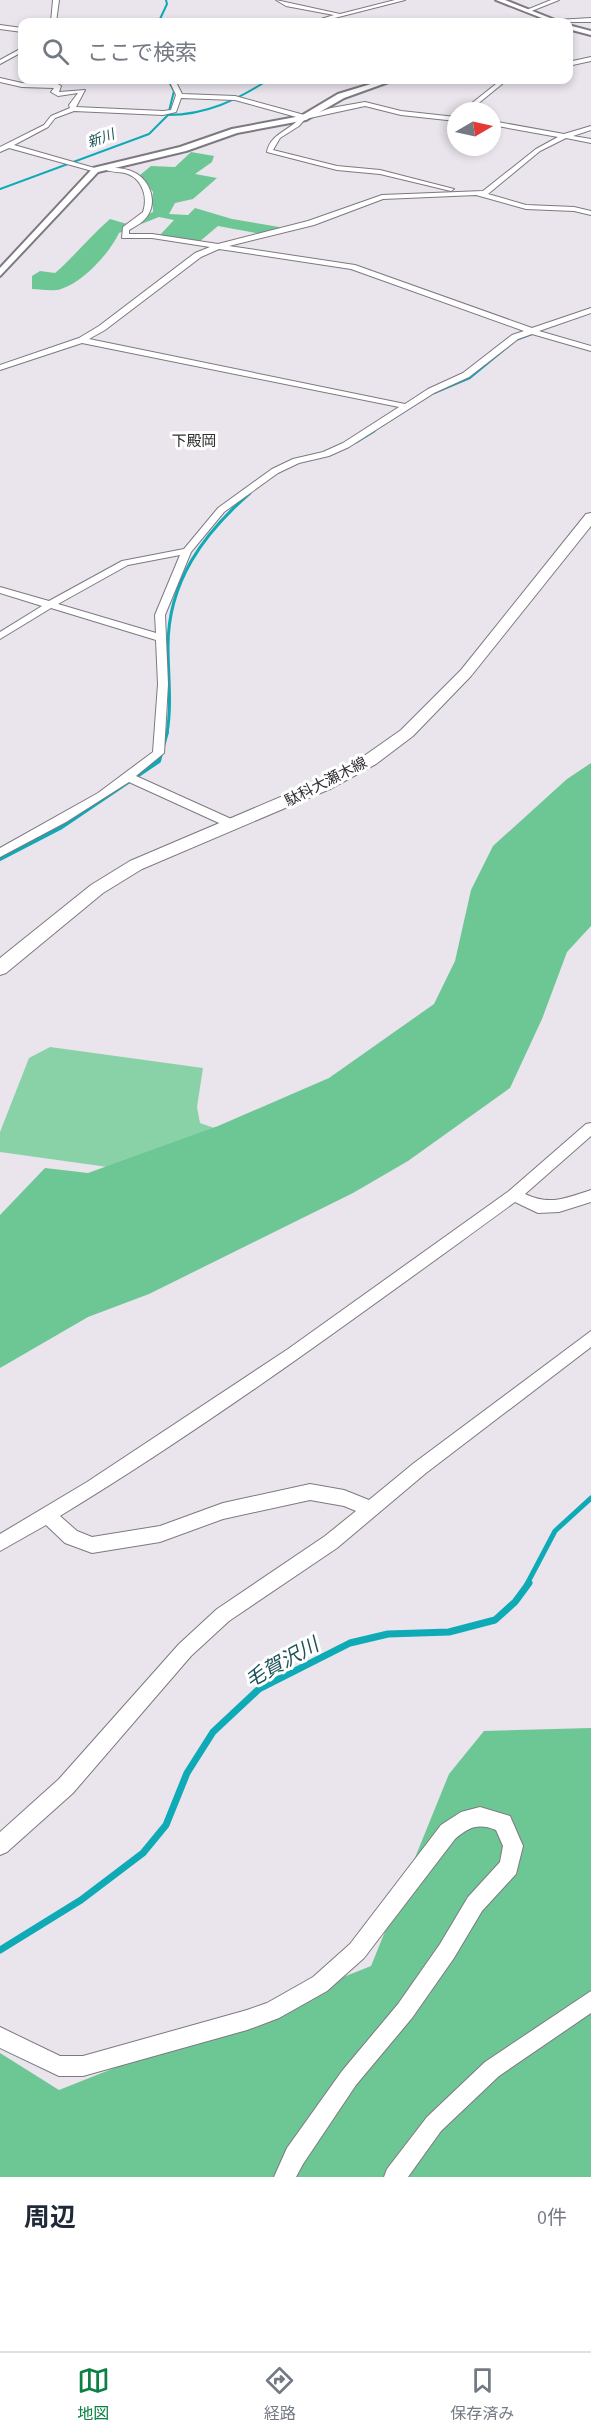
<!DOCTYPE html>
<html lang="ja">
<meta charset="utf-8">
<style>
:root{--surface:#fff;--page:#f2f2f3;--text:#1f2937;--muted:#747a83;--line:#e0e1e3;--accent:#0b8043}
body{margin:0;font-family:"Source Sans 3","Noto Sans JP",sans-serif;background:var(--page);color:var(--text)}
.compass{position:absolute;left:447px;top:102px;width:54px;height:54px;border-radius:50%;background:var(--surface);box-shadow:0 3px 9px #0003;rotate:81deg}
.list{margin:0;padding:0;list-style:none}
h2{display:flex;justify-content:space-between;align-items:center;height:78px;margin:0;padding:0 24px;font-size:26px}
h2 small{font-size:20px;font-weight:400;color:var(--muted)}
.icon{flex:none;width:33px;height:33px;fill:none;stroke:currentColor;stroke-width:2;stroke-linecap:round;stroke-linejoin:round}
.map{position:relative;flex:none;width:591px;height:2177px;overflow:hidden}
.search{position:absolute;background:var(--surface);box-shadow:0 3px 9px #0003;left:18px;right:18px;top:18px;height:66px;display:flex;align-items:center;gap:15px;box-sizing:border-box;padding:0 21px;border-radius:12px;color:var(--muted);font-size:22px}
.sheet{height:174px;background:var(--surface)}
nav{display:flex;justify-content:space-around;align-items:center;box-sizing:border-box;height:84px;border-top:2px solid var(--line);background:var(--surface);font-size:16px;color:var(--muted)}
nav a{display:grid;justify-items:center;gap:3px}
nav .on{color:var(--accent)}
.map>svg:first-child{display:block}
.green{fill:#89d2a8}
.forest{fill:#6dc795}
.lines{fill:none;stroke-linecap:round;stroke-linejoin:round}
.stream-far4{stroke:#0eaab5;stroke-width:2}
.stream-far3{stroke:#0eaab5;stroke-width:3}
.stream-far2{stroke:#0eaab5;stroke-width:4}
.stream-far1{stroke:#0eaab5;stroke-width:5}
.stream{stroke:#0eaab5;stroke-width:7}
.minor-casing{stroke:#7e7980;stroke-width:2}
.tertiary-casing{stroke:#7e7980;stroke-width:4}
.secondary-casing{stroke:#7e7980;stroke-width:2}
.minor{fill:#fff;fill-rule:evenodd}
.tertiary{fill:#fff;fill-rule:evenodd}
.secondary{fill:#fff;fill-rule:evenodd}
.labels{text-anchor:middle;dominant-baseline:central;stroke-width:6;stroke-linejoin:round;paint-order:stroke}
.far-water-label{font-size:14px;font-style:italic;fill:#1c5358;stroke:#fff}
.far-quarter-label{font-size:15px;fill:#302d31;stroke:#fff}
.street-label{font-size:15px;fill:#302d31;stroke:#fff}
.near-water-label{font-size:20px;font-style:italic;fill:#1c5358;stroke:#fff}
</style>
<div class="map">
<svg width="591" height="2177" viewBox="0 0 591 2177">
<rect width="100%" height="100%" fill="#eae4ed"/>
<polygon class="green" points="50,1047 203,1068 197,1107 200,1123 234,1135 129,1170 0,1152 0,1132 29,1058"/>
<g class="forest">
<path d="M191,152L214,156L212,162L195,174L217,178L193,199L175,203L169,214L188,215L195,208L232,219L285,228L261,234L218,226L199,242L160,235L174,220L159,217L119,233C109,254 83,282 61,289C53,292 41,289 32,289V276L40,271L55,273C75,256 90,236 110,219L127,224L153,212V192L140,175L151,166L175,167Z"/>
<polygon points="591,763 591,926 567,952 542,1019 510,1088 408,1161 353,1193 149,1294 88,1317 0,1368 0,1215 45,1168 88,1173 218,1126 329,1078 434,1004 455,961 471,890 493,846 567,779"/>
<polygon points="591,1728 591,2177 0,2177 0,2053 59,2090 371,1966 449,1774 484,1731"/>
</g>
<g class="lines">
<g class="stream-far4">
<polyline points="161,22 160,19 167,4 166,0"/>
<path d="M168,115C206,115 237,100 268,80"/>
<polyline points="0,189 149,134 168,115 174,91 168,80"/>
<polyline points="372,432 432,394 470,378 516,340 532,334"/>
</g>
<g class="stream-far3">
<polyline points="356,442 374,431"/>
<path d="M167,733C172,704 168,675 168,646C168,582 203,534 250,493"/>
</g>
<polyline class="stream-far2" points="0,859 60,828 159,761 167,732"/>
<polyline class="stream-far1" points="527,1584 555,1531 591,1498"/>
<polyline class="stream" points="0,1950 81,1900 143,1853 166,1825 187,1773 213,1732 259,1689 350,1643 388,1634 449,1632 495,1620 515,1602 529,1583"/>
<g class="minor-casing">
<g id="minor">
<polygon points="53,0 59,0 56,22 51,22"/>
<polygon points="276,0 340,14 395,0 405,0 319,22 311,22 334,15 286,6"/>
<polygon points="551,0 559,0 529,12 524,11"/>
<polygon points="591,18 591,22 553,22 556,20"/>
<polygon points="0,25 22,28 22,32 0,29"/>
<polygon points="22,48 22,52 0,64 0,60"/>
<polygon points="591,57 591,61 568,66 568,62"/>
<path d="M0,78L22,83L58,84L61,86L59,92L85,90L76,107L163,111L171,110L176,95L169,80H175L182,94L235,96L308,116L331,108L365,102L401,111L456,117V121L401,115L365,106L305,119L299,126L280,138L273,150L337,166L380,170L454,189L451,191L380,174L337,170L267,152C270,134 289,131 300,118L235,100L181,98L176,112L163,115L74,111L55,118L48,127L14,145L98,169L96,172L9,148L0,152V147L44,125L51,116L70,108L69,105L78,93L58,96L51,92L54,88L22,87L0,82Z"/>
<polygon points="501,80 507,80 469,111 462,111"/>
<path d="M492,121L564,134L591,126V130L573,136L591,139V143L566,138L540,151L488,194L526,205L574,207L591,211V215L574,211L526,209L476,195L383,199L314,225L229,246L355,265L532,328L591,308V313L539,331L591,346V351L532,334L518,339L469,377L434,393L349,447L329,456L299,463L278,473L224,512L191,552L165,615L168,684L164,753L136,776L238,822L240,825L238,828H230L129,782L66,822L0,857V848L98,793L153,752L158,684L156,640L51,608L0,639V632L42,606L0,593V587L49,601L122,561L184,549L218,508L272,469L293,459L323,452L343,443L399,407L82,343L0,370V365L79,338L99,326L195,253L210,247L152,238H122L123,227L143,212C148,198 143,180 128,174C120,171 111,173 104,169L107,167C115,168 124,168 131,171C148,177 158,199 148,215C144,222 136,226 129,230V234H152L218,244L308,221L382,195L483,191L536,149L558,137L492,125ZM219,249L351,269L524,331L512,335L463,373L428,389L405,404L89,339L105,330L201,257ZM180,555L155,615L156,633L58,604L128,565Z"/>
<path d="M591,1123V1136L525,1194C550,1206 566,1198 591,1190V1202L559,1212L538,1213L515,1202C366,1310 218,1420 60,1516L77,1531L92,1537L160,1526L223,1503L310,1484L344,1490L369,1500L414,1463L591,1331V1347L426,1473L337,1548L229,1621L191,1656L73,1793L7,1852L0,1855V1832L59,1779L179,1644L217,1609L325,1536L356,1511L344,1506L310,1500L223,1519L160,1542L92,1553L65,1543L46,1525L0,1551V1534L87,1482L288,1349L509,1191L586,1124Z"/>
<path d="M480,1807L510,1816L523,1846L516,1874L482,1911L454,1958L412,2018L356,2085L303,2164L296,2177H274L287,2148L342,2071L398,2004L440,1944L468,1897L500,1862L503,1846L496,1830C478,1823 469,1827 455,1839L364,1958L327,1991L279,2018L247,2030L83,2076H59L0,2048V2027L60,2056H83L247,2010L267,2003L313,1977L350,1944L441,1825L461,1812Z"/>
<polygon points="591,1991 591,2013 499,2076 441,2131 408,2177 384,2177 387,2169 427,2117 485,2062"/>
</g>
</g>
<g class="tertiary-casing">
<g id="tertiary">
<polygon points="496,0 505,0 560,22 552,22"/>
<polygon points="568,25 591,31 591,35 568,29"/>
<polygon points="384,80 394,80 344,98 306,120 237,133 186,151 98,172 0,276 0,268 93,168 180,147 232,129 301,116 338,94"/>
</g>
</g>
<g class="secondary-casing">
<polygon id="secondary" points="591,513 591,526 471,676 413,736 376,764 330,789 142,869 103,893 6,973 0,975 0,958 91,885 130,861 318,781 364,756 401,730 461,670 586,514"/>
</g>
<use href="#minor" class="minor"/>
<use href="#tertiary" class="tertiary"/>
<use href="#secondary" class="secondary"/>
</g>
<g class="labels">
<g class="far-water-label">
<text transform="translate(101 139) rotate(-20)">新川</text>
</g>
<g class="far-quarter-label">
<text x="194" y="441">下殿岡</text>
</g>
<g class="street-label">
<text transform="translate(326 782) rotate(-27)">駄科大瀬木線</text>
</g>
<g class="near-water-label">
<text transform="translate(282 1663) rotate(-29)">毛賀沢川</text>
</g>
</g>
</svg>
<svg class="compass" viewBox="-18 -18 36 36"><path d="M0-13l5 13h-10z" fill="#e53935"/><path d="M0 13l5-13h-10z" fill="#747a83"/></svg>
<div class="search"><svg class="icon" aria-label="search" viewBox="0 0 24 24"><circle cx="10" cy="10" r="6"/><path d="M15 15l6 6"/></svg>ここで検索</div>
</div>
<section class="sheet">
<h2>周辺<small>0件</small></h2>
<ul class="list">
</ul>
</section>
<nav>
<a class="on"><svg class="icon" aria-label="map" viewBox="0 0 24 24"><path d="M3 6l6-2 6 2 6-2v14l-6 2-6-2-6 2zM9 4v14M15 6v14"/></svg>地図</a>
<a><svg class="icon" aria-label="directions" viewBox="0 0 24 24"><path d="M12 3l9 9-9 9-9-9zM9 14v-3h6M13 9l2 2-2 2"/></svg>経路</a>
<a><svg class="icon" aria-label="saved" viewBox="0 0 24 24"><path d="M7 4h10v16l-5-4-5 4z"/></svg>保存済み</a>
</nav>
